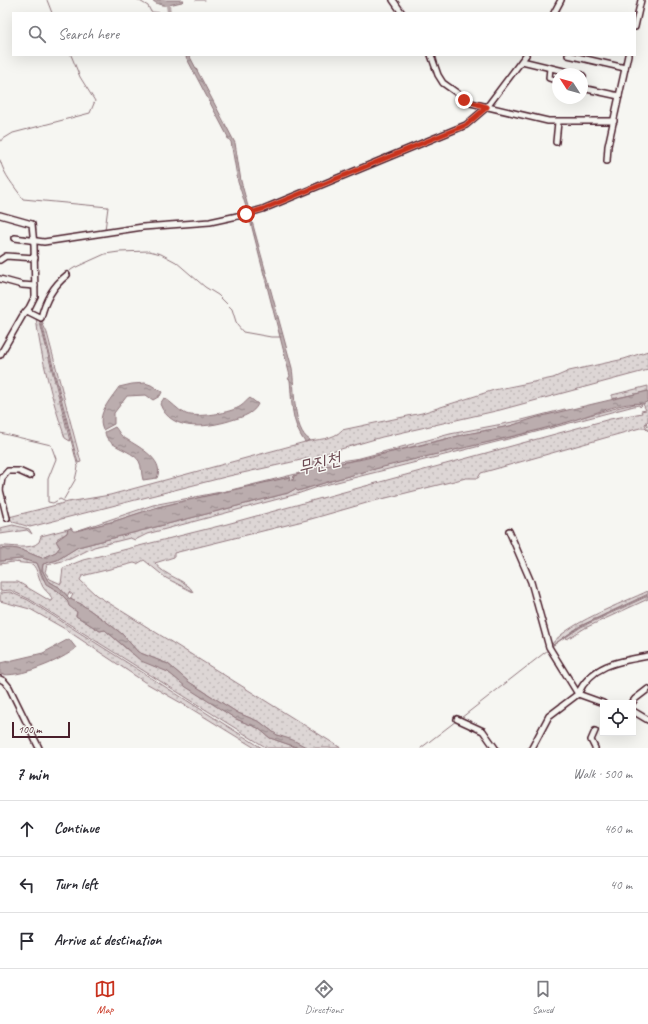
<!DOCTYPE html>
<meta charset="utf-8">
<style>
:root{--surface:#fff;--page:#f7f7f7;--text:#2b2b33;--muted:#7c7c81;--line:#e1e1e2;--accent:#c8321e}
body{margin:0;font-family:Caveat,"Poor Story",sans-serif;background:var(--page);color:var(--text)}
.controls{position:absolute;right:12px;bottom:12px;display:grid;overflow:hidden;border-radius:0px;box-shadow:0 4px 16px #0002}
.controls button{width:36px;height:36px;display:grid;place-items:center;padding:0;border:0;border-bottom:1px solid var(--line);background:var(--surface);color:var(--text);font:20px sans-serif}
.compass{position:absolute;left:552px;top:68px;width:36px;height:36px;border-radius:50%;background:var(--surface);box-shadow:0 4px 16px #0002;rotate:306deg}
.scale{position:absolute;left:12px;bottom:10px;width:58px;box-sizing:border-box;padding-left:4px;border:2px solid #4a1f2b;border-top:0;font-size:11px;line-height:14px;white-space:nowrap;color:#4a1f2b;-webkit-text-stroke:3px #f6f6f2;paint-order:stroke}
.stop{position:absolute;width:12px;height:12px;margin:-9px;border:3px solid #c8321e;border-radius:50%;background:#fff}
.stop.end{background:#c8321e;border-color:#fff;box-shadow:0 1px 4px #0008}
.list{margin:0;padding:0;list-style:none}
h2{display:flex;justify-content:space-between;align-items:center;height:52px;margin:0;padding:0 16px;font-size:17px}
h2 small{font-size:13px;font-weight:400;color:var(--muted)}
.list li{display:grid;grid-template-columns:26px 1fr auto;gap:12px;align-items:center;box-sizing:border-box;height:56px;padding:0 16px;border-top:1px solid var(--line)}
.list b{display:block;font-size:15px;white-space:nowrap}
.list em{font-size:13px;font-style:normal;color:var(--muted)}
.icon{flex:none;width:22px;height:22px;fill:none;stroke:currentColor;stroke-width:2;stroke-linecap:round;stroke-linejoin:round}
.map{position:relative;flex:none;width:648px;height:748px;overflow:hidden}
.search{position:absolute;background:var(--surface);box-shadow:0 4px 16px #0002;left:12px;right:12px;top:12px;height:44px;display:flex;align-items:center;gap:10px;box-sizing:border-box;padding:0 14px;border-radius:0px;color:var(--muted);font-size:15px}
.sheet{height:220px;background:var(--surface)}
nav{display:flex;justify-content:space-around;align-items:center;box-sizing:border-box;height:56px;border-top:1px solid var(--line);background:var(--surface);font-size:11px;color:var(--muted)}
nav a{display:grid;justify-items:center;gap:2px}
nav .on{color:var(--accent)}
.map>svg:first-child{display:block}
.grass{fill:url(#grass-dots);stroke:#947a80}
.water{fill:url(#water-ripples);stroke:#8e747a}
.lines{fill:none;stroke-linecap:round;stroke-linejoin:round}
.stream{stroke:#8e747a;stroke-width:1}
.canal{stroke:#bbadae;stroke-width:4}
.minor-casing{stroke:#4a1f2b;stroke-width:8}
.minor{stroke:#f6f6f2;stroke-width:5}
.route{stroke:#c8321e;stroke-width:5}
.labels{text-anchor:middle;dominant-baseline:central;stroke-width:3;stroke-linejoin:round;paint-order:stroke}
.water-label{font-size:18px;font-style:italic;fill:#6c4a52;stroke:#f6f6f2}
</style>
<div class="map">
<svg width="648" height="748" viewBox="0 0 648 748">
<defs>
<pattern id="grass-dots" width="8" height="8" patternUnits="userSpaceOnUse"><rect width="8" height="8" fill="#ddd6d5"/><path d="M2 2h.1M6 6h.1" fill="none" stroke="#bfb7b7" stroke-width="1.8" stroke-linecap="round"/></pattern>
<pattern id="water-ripples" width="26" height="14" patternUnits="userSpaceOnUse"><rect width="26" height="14" fill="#bbadae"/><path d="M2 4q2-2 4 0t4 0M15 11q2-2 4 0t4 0" fill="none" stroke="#9a8c8e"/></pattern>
</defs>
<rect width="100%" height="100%" fill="#f6f6f2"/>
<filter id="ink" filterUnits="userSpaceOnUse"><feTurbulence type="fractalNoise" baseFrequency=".025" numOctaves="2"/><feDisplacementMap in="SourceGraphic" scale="8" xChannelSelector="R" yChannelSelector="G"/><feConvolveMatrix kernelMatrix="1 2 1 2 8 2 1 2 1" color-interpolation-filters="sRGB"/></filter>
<g filter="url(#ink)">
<g class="grass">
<path d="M36,318L39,319L70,441L65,438C52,399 41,359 36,318Z"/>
<polygon points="41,320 47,333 81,462 78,463"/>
<path d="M648,351V370L500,410L382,437L317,456L320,464L360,458L450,434L518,421L565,409L566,411L510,426L467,434L324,467H320L315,460L313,461V469L294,476L293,480L291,481L290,477L158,507L115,521L76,531L153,505L231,490L304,472L311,466L310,458L229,476L30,527L13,522L9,517L68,502L110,495L305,442C317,439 333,440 342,430L422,413L494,390L553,378L569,371L624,359Z"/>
<polygon points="648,386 648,391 644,392 612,399 612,395"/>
<path d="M648,401V421L645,424L648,431L645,428H640L481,473L478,478H466L370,502L311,519L174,553V557L155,563C163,576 188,580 193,592L166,578L144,560L137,564L134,563L82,576L80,580L96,595L341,748H308L277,735L260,722L238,713L189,682L168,664L138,652L122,634L108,623L81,604L70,599L73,595L69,592L67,597C60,583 40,583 43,564L57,560L78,547L288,493L295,489L298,491C371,467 447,452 522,434C561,424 599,411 639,403L642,405L640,407L639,405L634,406L532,433L321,486L297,494L147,534L135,540L130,538L94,547L70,559L47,565L45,572L50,579L61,584L63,568L83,560L227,524L610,419L642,413L641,411L646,410L643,404L645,402Z"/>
<polygon points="13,525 29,529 32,534 27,530 0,534 0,528"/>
<path d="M68,529L67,533L58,538L57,543L60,547L56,552L42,558C24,552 19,546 0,549V546C11,545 30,551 39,542L41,536Z"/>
<path d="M21,559L37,563C40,567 39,572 42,577C47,586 56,589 63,596C68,601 71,607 77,612L76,616L100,631L105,630L131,653L168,672L183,684L236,719L258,728L270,738L299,748H267L29,599L10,590L0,591V582H18L47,599L50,601L52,600C51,594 46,592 43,587C39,580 38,569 32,564L13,562L0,564V561Z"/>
<path d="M648,591V594L580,626L550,647C562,625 625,602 648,591Z"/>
<polygon points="10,592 28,600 262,748 255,748 190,708 146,683 65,629 30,609 0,601 0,593"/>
<polygon points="648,596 648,599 585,628 567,639 566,637 581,627"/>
</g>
<g class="water">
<path d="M152,0H184L182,2C171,4 162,9 152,0Z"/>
<path d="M185,55H189L235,143L241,181L292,368C295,386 292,430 310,440L305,442C291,423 292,402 290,380L288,379L290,376L249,216L238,182L231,142L228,138H227L228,137Z"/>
<path d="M145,383L151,385L162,392L160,396L153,400L146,395L127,396L114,413V424L103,430C96,414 110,400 119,387L132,384Z"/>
<path d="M648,391V401L643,404C625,400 588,416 568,422C479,447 387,462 298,491L295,489L288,493L78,547L57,560L43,564L42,570L48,581L59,587L70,599L81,604L108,623L122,634L138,652L168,664L189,682L238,713L260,722L277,735L293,740L308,748H299L270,738L258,728L236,719L186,687L168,672L141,661L105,630L100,631L76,616L77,612L69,606L67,600L58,591L46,584L37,563L21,559L0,561V549C20,546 24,552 42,558L56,552L60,547L56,541L67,533L68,529L71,528L73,531H76L115,521L158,507L290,477L291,480H293L294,476L313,469V461L316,460L320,467L363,459L467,434L510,426L538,417Z"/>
<path d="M164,398C172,402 177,410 186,414C198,418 231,413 241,406C244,404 247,400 250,398L258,404C254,413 243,417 235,419C212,427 171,434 160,404Z"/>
<path d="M115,427C118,430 119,434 123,437C135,445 166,459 157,478L143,480C141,474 142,466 139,461C131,449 106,447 105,432Z"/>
<path d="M69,639L76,648C63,660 17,679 0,674V663L43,653Z"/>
</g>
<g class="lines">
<g class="stream">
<polyline points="47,0 52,13"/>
<polyline points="138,0 148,6 151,12 164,13"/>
<polyline points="196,0 205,0"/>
<polyline points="436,55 438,66"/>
<polyline points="0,141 13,133 90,113 95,101 80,77 71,55"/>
<path d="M0,160C5,177 13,184 23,199L108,207L105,230"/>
<polyline points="62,276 74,268 105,254 119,252 149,251 161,254 176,262 205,287 218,295 232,309 237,325 243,332 271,337 281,337"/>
<polyline points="52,287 59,279"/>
<polyline points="40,320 78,467 75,480 64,499"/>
<polyline points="646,422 648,427"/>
<polyline points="0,433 51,445 56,459 48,479 48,502 53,503 60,499 66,502"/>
<polyline points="552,646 581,626 648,595"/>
<polyline points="461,718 548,650"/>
<polyline points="421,748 456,721"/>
</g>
<polyline class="canal" points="163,0 168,5 169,13"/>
<g class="minor-casing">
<g id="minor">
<polyline points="393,0 402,13"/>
<polyline points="554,13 561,0"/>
<polyline points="635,27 641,0"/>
<polyline points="431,55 438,75 443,83 471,103 548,121 614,121"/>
<polyline points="568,55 625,68"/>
<polyline points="522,61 576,74"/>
<polyline points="550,68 549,78 558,81"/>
<polyline points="582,75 583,76"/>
<polyline points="582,88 619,96"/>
<polyline points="556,142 558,122"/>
<polyline points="607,161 608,146 628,55"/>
<polyline points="0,215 32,224 34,245 35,296 29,308 23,315 0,355"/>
<polyline points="15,238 44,242 143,227 210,222 242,215 263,209 466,125 487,107 526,55"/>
<polyline points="0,260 6,256 35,258"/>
<polyline points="0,279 22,285 35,286"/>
<path d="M27,311L41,318C45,300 53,286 67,275"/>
<polyline points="0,490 2,478 8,471 19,471 30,476"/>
<polyline points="0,490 7,518"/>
<polyline points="509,531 531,582 549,647 578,694"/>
<polyline points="0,679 4,681 9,687 39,748"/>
<path d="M578,694C591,665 619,661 648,656"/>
<polyline points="632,703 635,699 648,689"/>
<polyline points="633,711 648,720"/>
<polyline points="457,719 483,731 495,748"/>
<polyline points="532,748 549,716 578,694 603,703"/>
<polyline points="595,748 591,740 595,731"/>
</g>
</g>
<use href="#minor" class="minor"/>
</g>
</g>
<g class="lines" filter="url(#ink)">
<polyline class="route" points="246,214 263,209 466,125 487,107 464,100"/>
</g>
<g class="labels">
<g class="water-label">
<text transform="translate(319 463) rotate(-14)">무진천</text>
</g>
</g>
</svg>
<div class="controls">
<button><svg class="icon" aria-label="locate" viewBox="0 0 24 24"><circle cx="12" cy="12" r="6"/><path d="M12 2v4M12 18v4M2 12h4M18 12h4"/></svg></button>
</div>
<svg class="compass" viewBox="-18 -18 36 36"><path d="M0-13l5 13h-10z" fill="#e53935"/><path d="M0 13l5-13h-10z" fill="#7c7c81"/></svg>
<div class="scale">100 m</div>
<div class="stop" style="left:246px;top:214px"></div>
<div class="stop end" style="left:464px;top:100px"></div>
<div class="search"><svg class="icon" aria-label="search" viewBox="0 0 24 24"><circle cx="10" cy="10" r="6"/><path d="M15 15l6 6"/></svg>Search here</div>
</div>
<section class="sheet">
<h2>7 min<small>Walk · 500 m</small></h2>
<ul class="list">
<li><svg class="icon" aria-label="ahead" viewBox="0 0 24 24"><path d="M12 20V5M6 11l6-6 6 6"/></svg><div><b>Continue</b></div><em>460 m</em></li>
<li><svg class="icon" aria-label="left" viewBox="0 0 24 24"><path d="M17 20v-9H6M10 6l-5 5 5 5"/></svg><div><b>Turn left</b></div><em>40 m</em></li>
<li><svg class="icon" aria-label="arrive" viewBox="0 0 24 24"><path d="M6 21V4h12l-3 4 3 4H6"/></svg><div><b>Arrive at destination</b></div></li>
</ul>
</section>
<nav>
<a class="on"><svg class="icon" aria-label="map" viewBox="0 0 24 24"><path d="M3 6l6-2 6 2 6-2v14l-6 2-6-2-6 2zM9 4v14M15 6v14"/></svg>Map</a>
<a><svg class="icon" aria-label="directions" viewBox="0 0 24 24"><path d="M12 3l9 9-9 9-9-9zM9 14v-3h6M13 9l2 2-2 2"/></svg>Directions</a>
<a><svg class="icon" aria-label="saved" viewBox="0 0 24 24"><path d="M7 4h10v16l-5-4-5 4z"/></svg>Saved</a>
</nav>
